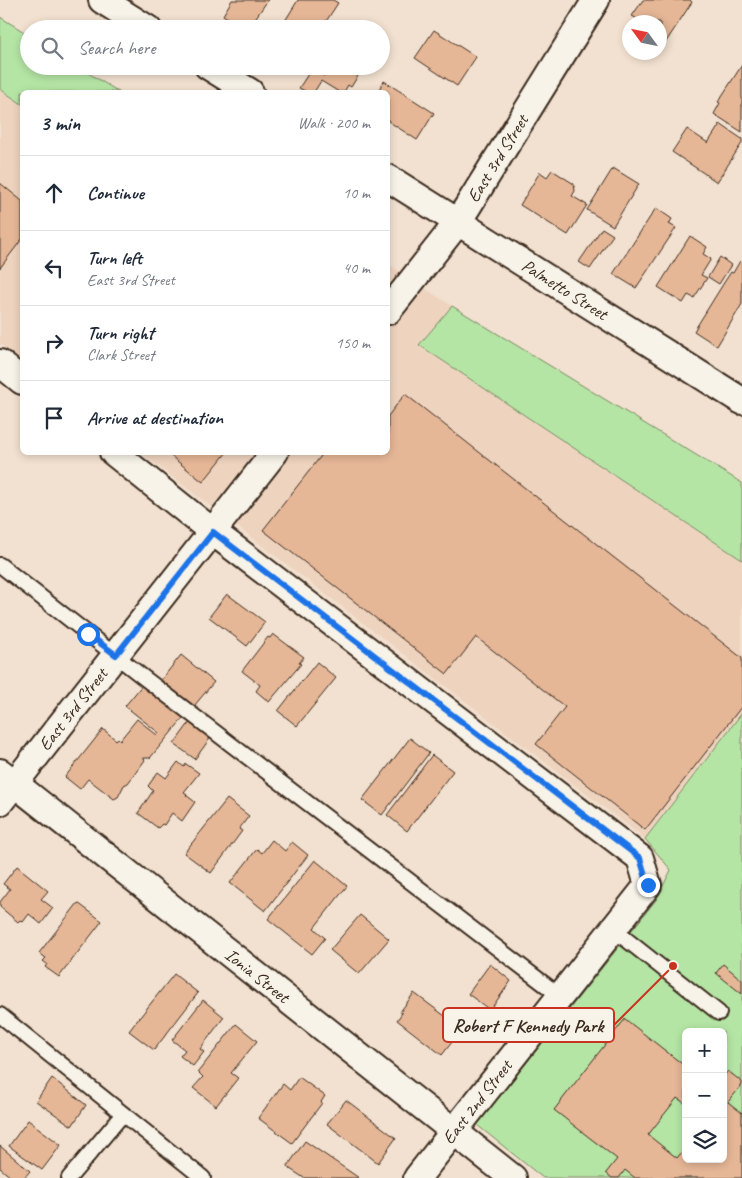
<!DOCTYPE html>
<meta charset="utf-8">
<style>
:root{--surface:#fff;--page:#f6f6f7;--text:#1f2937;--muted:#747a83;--line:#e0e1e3}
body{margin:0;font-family:Caveat,sans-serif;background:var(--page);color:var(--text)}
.controls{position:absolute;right:15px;bottom:15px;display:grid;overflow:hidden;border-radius:8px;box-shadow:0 2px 8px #0003}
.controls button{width:45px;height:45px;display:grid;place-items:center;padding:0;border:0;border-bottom:1px solid var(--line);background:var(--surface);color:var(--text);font:25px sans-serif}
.compass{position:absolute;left:622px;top:15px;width:45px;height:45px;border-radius:50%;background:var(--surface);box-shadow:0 2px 8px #0003;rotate:303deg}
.stop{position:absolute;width:15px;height:15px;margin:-11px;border:4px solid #1a73e8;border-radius:50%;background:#fff}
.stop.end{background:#1a73e8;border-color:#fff;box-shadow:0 1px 5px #0008}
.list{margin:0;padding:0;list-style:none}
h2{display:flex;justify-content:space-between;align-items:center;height:65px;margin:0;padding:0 20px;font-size:21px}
h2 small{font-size:16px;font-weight:400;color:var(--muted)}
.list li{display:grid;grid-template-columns:32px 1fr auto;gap:15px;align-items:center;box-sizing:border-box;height:75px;padding:0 20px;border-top:1px solid var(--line)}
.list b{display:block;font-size:19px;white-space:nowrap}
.list p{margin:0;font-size:16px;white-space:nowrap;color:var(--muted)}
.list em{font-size:16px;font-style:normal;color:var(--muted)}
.icon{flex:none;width:28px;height:28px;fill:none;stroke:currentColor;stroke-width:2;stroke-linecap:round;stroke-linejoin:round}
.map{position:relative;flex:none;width:742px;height:1178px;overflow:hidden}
.search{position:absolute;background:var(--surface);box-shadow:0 2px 8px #0003;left:20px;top:20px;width:370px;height:55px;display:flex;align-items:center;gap:12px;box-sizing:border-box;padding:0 18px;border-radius:28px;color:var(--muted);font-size:19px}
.panel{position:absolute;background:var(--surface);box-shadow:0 2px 8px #0003;left:20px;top:90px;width:370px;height:365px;border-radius:8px}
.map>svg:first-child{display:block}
.built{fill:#eed4bf}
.green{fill:#b5e5a5;stroke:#788862;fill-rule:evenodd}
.building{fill:#e6b797;stroke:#3b2a1e}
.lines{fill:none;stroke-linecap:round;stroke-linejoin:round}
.lane-casing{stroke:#3b2a1e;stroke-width:18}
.street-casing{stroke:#3b2a1e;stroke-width:30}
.lane{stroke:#f7f3e8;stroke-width:14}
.street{stroke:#f7f3e8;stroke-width:26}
.route{stroke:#1a73e8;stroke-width:6}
.labels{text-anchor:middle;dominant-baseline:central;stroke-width:5;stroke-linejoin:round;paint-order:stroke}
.street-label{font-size:18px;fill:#3b2a1e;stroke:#f7f3e8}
.leader{fill:none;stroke:#c8321e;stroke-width:2}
.callout-dot{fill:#c8321e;stroke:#f7f3e8;stroke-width:2}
.callout{fill:#f7f3e8;stroke:#c8321e;stroke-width:2}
.callout-label{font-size:19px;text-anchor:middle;font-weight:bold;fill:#3b2a1e}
</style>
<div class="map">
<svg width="742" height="1178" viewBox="0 0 742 1178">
<rect width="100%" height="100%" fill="#f2e1d0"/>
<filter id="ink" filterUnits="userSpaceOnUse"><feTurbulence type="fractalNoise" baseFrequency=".02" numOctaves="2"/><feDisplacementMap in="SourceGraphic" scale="10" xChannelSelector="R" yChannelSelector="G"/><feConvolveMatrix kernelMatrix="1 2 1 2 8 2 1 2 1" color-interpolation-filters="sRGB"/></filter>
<g filter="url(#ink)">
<g class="built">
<polygon points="0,89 22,104 22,361 0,344"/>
<polygon points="388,264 452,306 420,346 742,560 742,713 645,839 141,453 388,452"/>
</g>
<g class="green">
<polygon points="0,17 29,35 29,66 77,66 119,92 22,92 22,104 0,89"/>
<polygon points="452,306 742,483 742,560 419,345"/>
<path d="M742,713V1178H543L477,1125L656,900L671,870L645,839ZM686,1032H723V1159H686Z"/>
</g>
<g class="building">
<polygon points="232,0 268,0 252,23 246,24 243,28 223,15"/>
<polygon points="298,0 333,0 338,3 321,29 280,29"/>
<polygon points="643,0 690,0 692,2 660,51 660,22 643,22 632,16"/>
<polygon points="434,30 476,57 457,86 415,58"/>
<polygon points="742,65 742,132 714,114 720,103 718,102"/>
<polygon points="324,66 364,66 351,87 348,85 344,92 339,92 321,81 314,92 307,92 299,88 312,68 324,76 327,71 322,69"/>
<polygon points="384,81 434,113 417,140 388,121 388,92 377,92"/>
<polygon points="720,124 742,139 742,143 717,182 672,152 687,129 708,143"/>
<polygon points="613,168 639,184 613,226 587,210"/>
<polygon points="552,170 574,184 575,191 572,196 587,205 568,235 520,205 540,172 547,177"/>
<polygon points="0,183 22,201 22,239 0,268"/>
<polygon points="656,208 672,219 669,224 676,228 636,288 613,274"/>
<polygon points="602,228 613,235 590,269 579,262"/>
<polygon points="690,236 707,247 703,254 711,259 701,275 707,278 694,298 688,295 683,303 658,287"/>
<polygon points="720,257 731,265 719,284 708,277"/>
<polygon points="740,261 742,263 742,304 717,346 694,331 725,281 731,272 733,273"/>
<polygon points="405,394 742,658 742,706 645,830 536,744 565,707 476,637 447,674 263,530 324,452 388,452 388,416"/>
<polygon points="166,452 227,452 203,482"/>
<polygon points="227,594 265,622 247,646 209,617"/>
<polygon points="273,634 304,657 299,663 301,664 269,702 256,691 260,685 242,671 268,637 270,638"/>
<polygon points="181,655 214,682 194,706 161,680"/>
<polygon points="317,662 336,678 297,726 278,711"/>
<polygon points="144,683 185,716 150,758 143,758 145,760 128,783 124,785 118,797 114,799 88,779 80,789 65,777 103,729 116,740 118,738 120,740 137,719 157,735 159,733 125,706"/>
<polygon points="190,722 211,737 195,759 174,744"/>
<polygon points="410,738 429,753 382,815 362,800"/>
<polygon points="432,755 453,771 407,831 387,815"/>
<polygon points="178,762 184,767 186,764 199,773 184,792 187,794 186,795 195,802 182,821 172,813 164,825 162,824 158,828 138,813 153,791 148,786 158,772 166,778"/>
<polygon points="227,799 249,816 239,829 242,831 211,873 184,853"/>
<polygon points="272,840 285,851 292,842 308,855 265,911 230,883 257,849 262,853"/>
<polygon points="315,860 347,886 314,928 325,938 312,954 268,919"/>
<polygon points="17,866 48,891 41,899 53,908 41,924 29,914 23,922 20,920 18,922 0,907 0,902 10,889 3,884"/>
<polygon points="78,903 102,921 59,977 45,967 47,964 43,961 46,958 39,953"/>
<polygon points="360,915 389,939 359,974 330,950"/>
<polygon points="490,964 511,981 490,1010 468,994"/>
<polygon points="723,964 742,980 742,994 716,973"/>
<polygon points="174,974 198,993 154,1050 129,1031"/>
<polygon points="414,993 453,1022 457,1017 466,1024 442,1055 397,1020 402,1013 400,1012"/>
<polygon points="203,1000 224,1017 200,1049 204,1052 193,1066 180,1056 185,1050 172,1040"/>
<polygon points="625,1019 686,1067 686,1104 677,1098 648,1135 677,1158 686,1147 686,1159 723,1159 723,1077 728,1071 742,1082 742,1085 728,1102 742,1113 742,1178 635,1178 625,1170 619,1178 612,1178 606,1173 617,1159 554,1110"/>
<polygon points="236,1024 257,1041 231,1073 238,1078 216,1106 193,1088 203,1077 198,1072"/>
<polygon points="299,1077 325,1096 321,1102 322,1103 292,1143 258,1118 283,1084 290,1090"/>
<polygon points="52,1078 86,1105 72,1126 36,1101"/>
<polygon points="346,1100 396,1138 378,1163 327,1124"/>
<polygon points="28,1120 61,1145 42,1170 9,1146"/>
<polygon points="305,1141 359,1178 304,1178 287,1167"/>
<polygon points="0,1146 30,1171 24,1178 12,1178 0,1168"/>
</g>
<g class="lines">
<g class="lane-casing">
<g id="lane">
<polyline points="0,565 143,677 560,996"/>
<polyline points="613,929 719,1013"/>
<polyline points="0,1015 203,1178"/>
<polyline points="69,1178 123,1114"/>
</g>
</g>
<g class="street-casing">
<g id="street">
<polyline points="102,0 148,29"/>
<polyline points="208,66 250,92"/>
<path id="s1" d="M388,178L742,401"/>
<path id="s2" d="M388,311L458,222L596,0"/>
<polyline points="0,363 22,381"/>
<polyline points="113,452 213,532 640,858 648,885 417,1178"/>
<path id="s3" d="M0,772L513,1178"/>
<path id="s4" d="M0,802L275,452"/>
</g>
</g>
<use href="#lane" class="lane"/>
<use href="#street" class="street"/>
</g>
</g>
<g class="lines" filter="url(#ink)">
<polyline class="route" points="88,634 116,655 213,532 640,858 648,885"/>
</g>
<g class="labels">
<g class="street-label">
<text stroke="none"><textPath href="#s2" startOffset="188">East 3rd Street</textPath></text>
<text stroke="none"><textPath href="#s1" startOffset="209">Palmetto Street</textPath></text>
<text stroke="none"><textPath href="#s4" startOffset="118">East 3rd Street</textPath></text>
<text stroke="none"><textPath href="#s3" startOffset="328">Ionia Street</textPath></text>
<text transform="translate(477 1102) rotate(-52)">East 2nd Street</text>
</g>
</g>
<path class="leader" d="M673 966L614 1025"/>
<circle class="callout-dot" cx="673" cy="966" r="5"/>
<rect class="callout" x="443" y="1008" width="171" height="34" rx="5"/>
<g class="callout-label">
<text x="528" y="1032">Robert F Kennedy Park</text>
</g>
</svg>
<div class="controls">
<button>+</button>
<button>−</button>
<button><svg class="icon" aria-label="layers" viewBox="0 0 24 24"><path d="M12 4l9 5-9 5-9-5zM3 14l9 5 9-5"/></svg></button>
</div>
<svg class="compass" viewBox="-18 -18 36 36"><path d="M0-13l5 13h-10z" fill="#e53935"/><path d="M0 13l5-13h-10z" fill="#747a83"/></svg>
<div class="stop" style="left:88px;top:634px"></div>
<div class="stop end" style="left:648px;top:885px"></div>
<div class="search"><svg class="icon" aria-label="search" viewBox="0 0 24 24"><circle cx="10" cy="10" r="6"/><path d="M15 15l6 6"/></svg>Search here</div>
<section class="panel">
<h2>3 min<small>Walk · 200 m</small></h2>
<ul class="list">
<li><svg class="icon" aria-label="ahead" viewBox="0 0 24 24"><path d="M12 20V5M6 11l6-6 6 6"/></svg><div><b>Continue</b></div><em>10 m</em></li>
<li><svg class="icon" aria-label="left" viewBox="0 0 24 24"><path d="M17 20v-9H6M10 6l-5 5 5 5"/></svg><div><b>Turn left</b><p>East 3rd Street</p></div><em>40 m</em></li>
<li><svg class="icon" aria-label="right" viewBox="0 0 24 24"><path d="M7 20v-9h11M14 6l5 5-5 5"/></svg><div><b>Turn right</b><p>Clark Street</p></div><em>150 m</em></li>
<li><svg class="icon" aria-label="arrive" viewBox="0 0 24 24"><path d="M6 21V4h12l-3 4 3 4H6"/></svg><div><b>Arrive at destination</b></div></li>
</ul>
</section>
</div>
